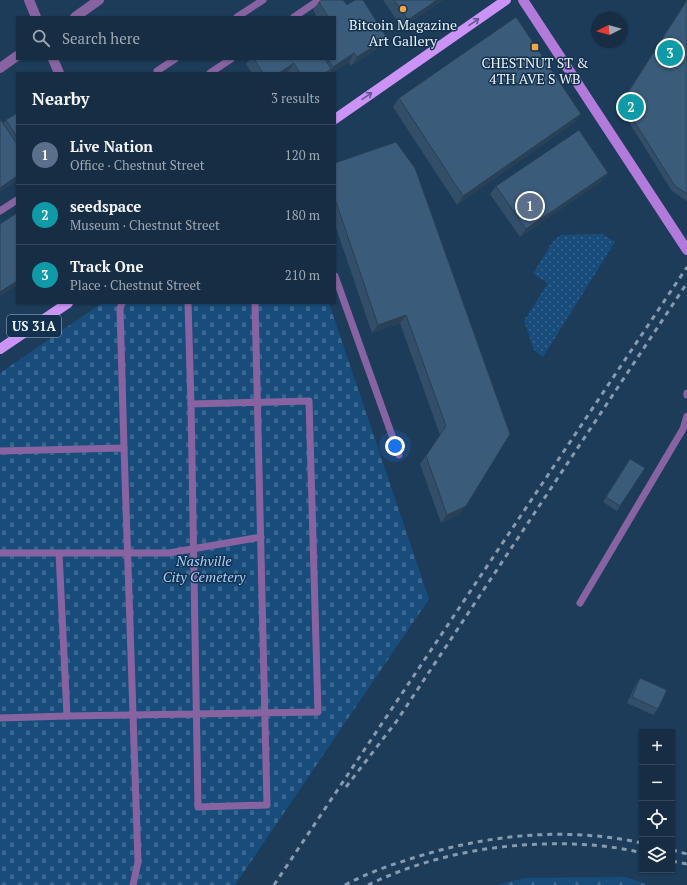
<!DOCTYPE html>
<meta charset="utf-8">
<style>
:root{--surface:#162d44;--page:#23394f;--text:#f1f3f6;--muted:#9ea8b2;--line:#35495d;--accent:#e69b98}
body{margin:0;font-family:"PT Serif",serif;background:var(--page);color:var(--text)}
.controls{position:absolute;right:12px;bottom:12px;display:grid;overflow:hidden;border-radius:0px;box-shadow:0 1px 3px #0004}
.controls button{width:36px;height:36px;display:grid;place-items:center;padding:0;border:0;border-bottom:1px solid var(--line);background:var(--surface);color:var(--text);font:20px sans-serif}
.compass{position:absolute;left:591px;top:12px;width:36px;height:36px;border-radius:50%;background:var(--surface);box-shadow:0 1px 3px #0004;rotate:264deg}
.you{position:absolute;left:395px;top:446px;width:14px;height:14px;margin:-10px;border:3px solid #fff;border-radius:50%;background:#1a73e8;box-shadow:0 0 0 6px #1a73e833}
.badge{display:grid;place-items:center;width:26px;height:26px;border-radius:50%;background:var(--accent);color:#fff;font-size:13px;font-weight:700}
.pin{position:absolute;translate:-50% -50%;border:2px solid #fff;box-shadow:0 1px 4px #0006}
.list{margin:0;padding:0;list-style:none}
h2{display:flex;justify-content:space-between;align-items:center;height:52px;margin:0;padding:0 16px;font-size:17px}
h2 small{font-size:13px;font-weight:400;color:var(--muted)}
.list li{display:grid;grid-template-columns:26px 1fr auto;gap:12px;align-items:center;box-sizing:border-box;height:60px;padding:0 16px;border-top:1px solid var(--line)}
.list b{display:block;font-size:15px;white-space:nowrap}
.list p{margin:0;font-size:13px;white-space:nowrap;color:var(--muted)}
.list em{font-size:13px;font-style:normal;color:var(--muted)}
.icon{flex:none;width:22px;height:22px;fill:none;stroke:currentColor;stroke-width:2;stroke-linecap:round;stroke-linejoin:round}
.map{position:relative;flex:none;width:687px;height:885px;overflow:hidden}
.search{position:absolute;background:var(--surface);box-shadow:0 1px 3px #0004;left:16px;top:16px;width:320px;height:44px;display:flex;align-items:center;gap:10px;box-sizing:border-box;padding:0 14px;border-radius:0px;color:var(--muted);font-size:15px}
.panel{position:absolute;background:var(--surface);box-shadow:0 1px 3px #0004;left:16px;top:72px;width:320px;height:232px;border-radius:0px}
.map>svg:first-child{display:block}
.grass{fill:url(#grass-dots)}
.forest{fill:url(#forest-firs)}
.cemetery{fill:url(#cemetery-stones)}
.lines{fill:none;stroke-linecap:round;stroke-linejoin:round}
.lane{stroke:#8764a1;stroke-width:7}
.street{stroke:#8764a1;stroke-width:10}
.secondary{stroke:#b17adb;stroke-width:10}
.primary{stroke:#cc93f6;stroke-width:10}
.rail{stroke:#889aad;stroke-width:3;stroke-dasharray:5 5;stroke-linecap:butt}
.wall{fill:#334e69}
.shaded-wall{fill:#294055}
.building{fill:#3b5b7a;stroke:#294055}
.oneway{stroke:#5d5891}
.poi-dot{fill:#f2a541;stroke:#13314e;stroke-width:1.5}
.labels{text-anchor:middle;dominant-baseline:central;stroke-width:3;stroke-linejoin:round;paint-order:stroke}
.shield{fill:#13314e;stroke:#abb9c7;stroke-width:1}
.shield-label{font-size:13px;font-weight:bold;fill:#ecf3fb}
.poi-label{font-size:14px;fill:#ecf3fb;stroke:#13314e}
.park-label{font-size:14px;font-style:italic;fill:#a6d1fc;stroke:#13314e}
</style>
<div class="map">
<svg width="687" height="885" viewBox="0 0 687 885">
<defs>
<pattern id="grass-dots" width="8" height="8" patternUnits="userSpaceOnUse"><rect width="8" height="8" fill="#184c7b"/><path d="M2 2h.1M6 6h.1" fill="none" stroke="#3a668f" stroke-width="1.8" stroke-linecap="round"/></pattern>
<pattern id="forest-firs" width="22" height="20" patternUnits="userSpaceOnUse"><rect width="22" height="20" fill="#184c7b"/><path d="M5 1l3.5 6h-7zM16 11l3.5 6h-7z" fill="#3a668f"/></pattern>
<pattern id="cemetery-stones" width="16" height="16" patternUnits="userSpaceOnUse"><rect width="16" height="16" fill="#184c7b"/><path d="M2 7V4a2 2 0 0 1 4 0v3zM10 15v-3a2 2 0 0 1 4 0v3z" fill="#3a668f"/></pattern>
</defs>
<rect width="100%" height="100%" fill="#1d3c5a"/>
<polygon class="grass" points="602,234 615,242 543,357 534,350 524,321 548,283 533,274 553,241 561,235"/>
<polygon class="forest" points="625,877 649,885 497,885 525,878"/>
<polygon class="cemetery" points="102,303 329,303 429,599 235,885 0,885 0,373"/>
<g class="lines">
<g class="lane">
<polyline points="237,17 263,0"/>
<polyline points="294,17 319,0"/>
<polyline points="158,73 157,71 175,59"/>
<polyline points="210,73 231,59"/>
<polyline points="0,211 17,200"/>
<polyline points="335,276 399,455"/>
<polyline points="122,303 120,309 124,448"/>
<polyline points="188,303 191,404"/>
<polyline points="687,393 687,395"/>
<polyline points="0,451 124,448 138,862 133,885"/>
<polyline points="0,553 169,553 261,537"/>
<path d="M59,553L67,716C150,715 234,714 318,712L309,401L191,404C194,539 196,673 198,807L267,805C263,637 259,470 255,303"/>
<polyline points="580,603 683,429 687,416"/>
<polyline points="0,718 67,716"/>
</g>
<g class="street">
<polyline points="29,0 36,17"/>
<polyline points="75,17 99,0"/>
<polyline points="53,59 59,73"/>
<polyline points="0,68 17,56"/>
</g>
<polyline class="secondary" points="523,0 687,250"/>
<g class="primary">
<polyline points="335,119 506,0"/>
<polyline points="0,349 68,303"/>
</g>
<g class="rail">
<polyline points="346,787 396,722 687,283"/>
<polyline points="672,850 687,854"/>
<polyline points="672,861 687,864"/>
<polyline points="274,885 687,267"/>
<path d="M345,885C364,875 384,867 404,861C481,835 563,826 642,843"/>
<path d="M368,885C432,854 502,842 573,844C596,845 619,847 642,853"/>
</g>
</g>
<g class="wall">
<polygon points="383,0 443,0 402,28"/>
<polygon points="687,0 687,201 672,191 619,106"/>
<polygon points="319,2 347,5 381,46 351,66 349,62 331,73 289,73 288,72 286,73 252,73 246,64 250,59 335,59 335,17 317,17 313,10"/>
<polygon points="399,98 575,122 457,205 393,107"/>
<polygon points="17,113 17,181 3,124 6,120"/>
<polygon points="335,163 415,168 460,514 441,523 420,464 440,435 400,323 372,333 335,225"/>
<polygon points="602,181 520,237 490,194 496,186"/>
<polygon points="627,463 620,506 617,511 603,502"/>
<polygon points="640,678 658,709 653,715 627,703 636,684"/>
</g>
<g class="shaded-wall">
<polygon points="437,0 443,0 402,28 408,20"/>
<polygon points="387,38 381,46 351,66 357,57"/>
<polygon points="354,53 349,62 331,73 329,73 333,67"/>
<polygon points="294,63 288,72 286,73 279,73"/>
<polygon points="581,114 575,122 457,205 463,196"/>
<polygon points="608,173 602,181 520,237 526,229"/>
<polygon points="17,176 17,181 0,192 0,188"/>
<polygon points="17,281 17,285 0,297 0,292"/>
<polygon points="406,315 400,323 372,333 378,325"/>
<polygon points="466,506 460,514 441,523 447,515"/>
</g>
<g class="building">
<polygon points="322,0 343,0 347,5 355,0 363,0 387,38 357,57 354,53 333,67 328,59 335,59 335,17 328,17 319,2"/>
<polygon points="394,0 437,0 408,20"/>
<polygon points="687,0 687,194 675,186 622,102"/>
<polygon points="516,17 581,114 463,196 399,98"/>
<polygon points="254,59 325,59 331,69 325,73 300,73 294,63 279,73 263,73"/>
<polygon points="17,113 17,137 6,120"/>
<polygon points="0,119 17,144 17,176 0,188"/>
<polygon points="579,130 608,173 526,229 496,186"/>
<polygon points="396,142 415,168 510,434 466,506 447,515 426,456 446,426 406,315 378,325 335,199 335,163"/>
<polygon points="17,213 17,281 0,292 0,224"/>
<polygon points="630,459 645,468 620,506 606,497"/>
<polygon points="640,678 667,690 658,709 632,697"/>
</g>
<defs><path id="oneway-shaft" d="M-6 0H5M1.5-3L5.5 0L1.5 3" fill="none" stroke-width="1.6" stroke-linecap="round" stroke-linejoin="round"/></defs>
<g class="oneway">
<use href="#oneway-shaft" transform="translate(474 22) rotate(-35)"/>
<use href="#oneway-shaft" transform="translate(367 96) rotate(-35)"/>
</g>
<g class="poi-dot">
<circle cx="403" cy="9" r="4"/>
<rect x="531" y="43" width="8" height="8" rx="2"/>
</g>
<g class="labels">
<rect class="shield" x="7" y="315" width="54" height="22" rx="3"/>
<g class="shield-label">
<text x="34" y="326">US 31A</text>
</g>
<g class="poi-label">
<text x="403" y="24">Bitcoin Magazine<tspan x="403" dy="16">Art Gallery</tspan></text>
<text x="535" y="62">CHESTNUT ST &amp;<tspan x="535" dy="16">4TH AVE S WB</tspan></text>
</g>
<g class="park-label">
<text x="204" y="560">Nashville<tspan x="204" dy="16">City Cemetery</tspan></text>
</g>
</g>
</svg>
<div class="controls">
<button>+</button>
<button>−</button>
<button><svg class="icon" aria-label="locate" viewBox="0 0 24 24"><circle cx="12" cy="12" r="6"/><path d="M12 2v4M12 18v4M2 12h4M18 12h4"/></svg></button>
<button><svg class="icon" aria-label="layers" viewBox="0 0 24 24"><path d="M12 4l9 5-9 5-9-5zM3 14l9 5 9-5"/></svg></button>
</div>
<svg class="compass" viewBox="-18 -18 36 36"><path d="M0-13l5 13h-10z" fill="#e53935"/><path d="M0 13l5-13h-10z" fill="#9ea8b2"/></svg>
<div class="you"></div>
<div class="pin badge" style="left:530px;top:206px;background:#5c6f8a">1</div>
<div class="pin badge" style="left:631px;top:107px;background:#0f9aa8">2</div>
<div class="pin badge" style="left:670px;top:53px;background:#0f9aa8">3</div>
<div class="search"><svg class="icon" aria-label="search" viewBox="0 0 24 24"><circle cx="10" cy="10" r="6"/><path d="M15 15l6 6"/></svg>Search here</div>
<section class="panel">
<h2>Nearby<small>3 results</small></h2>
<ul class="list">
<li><span class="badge" style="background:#5c6f8a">1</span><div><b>Live Nation</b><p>Office · Chestnut Street</p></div><em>120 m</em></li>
<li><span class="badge" style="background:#0f9aa8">2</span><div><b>seedspace</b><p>Museum · Chestnut Street</p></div><em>180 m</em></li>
<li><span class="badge" style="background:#0f9aa8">3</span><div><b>Track One</b><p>Place · Chestnut Street</p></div><em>210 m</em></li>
</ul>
</section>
</div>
